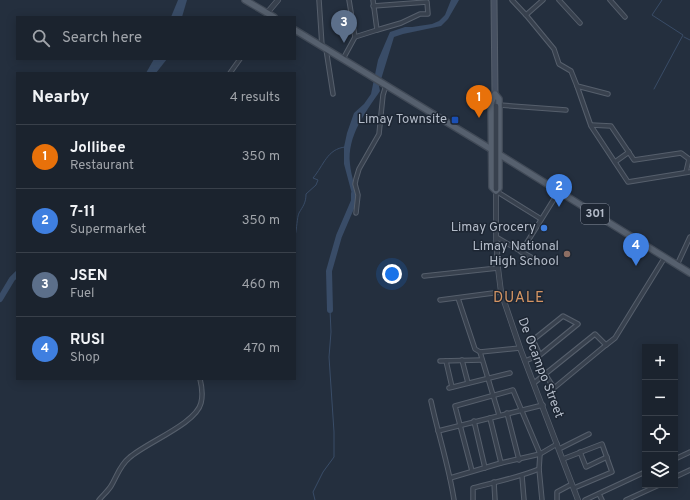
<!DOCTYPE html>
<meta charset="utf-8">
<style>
:root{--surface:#1b232e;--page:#282f3a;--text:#f1f3f6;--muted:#a0a4aa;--line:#39404a;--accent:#8ab4f8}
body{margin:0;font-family:Overpass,sans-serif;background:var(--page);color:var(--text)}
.controls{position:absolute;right:12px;bottom:12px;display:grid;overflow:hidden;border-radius:0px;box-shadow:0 2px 10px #0003}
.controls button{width:36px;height:36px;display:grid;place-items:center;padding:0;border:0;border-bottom:1px solid var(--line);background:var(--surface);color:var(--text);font:20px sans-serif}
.you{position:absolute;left:392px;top:274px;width:14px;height:14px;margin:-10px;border:3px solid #fff;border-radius:50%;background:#1a73e8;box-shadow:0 0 0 6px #1a73e833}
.badge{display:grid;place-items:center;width:26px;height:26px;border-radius:50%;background:var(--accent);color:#fff;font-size:13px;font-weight:700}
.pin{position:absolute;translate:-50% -33px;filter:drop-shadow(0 1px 2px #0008)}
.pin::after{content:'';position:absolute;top:21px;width:14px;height:12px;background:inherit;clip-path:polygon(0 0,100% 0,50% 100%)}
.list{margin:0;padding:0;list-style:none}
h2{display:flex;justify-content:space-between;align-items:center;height:52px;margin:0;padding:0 16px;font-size:17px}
h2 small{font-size:13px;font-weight:400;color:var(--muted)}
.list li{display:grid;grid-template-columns:26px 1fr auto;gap:12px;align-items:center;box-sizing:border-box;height:64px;padding:0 16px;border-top:1px solid var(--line)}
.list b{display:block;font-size:15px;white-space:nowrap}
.list p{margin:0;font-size:13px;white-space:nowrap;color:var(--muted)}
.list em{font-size:13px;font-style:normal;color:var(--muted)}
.icon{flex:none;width:22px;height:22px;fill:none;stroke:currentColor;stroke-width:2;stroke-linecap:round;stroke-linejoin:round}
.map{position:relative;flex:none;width:690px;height:500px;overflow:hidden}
.search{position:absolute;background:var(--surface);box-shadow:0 2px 10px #0003;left:16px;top:16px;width:280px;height:44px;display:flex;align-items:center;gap:10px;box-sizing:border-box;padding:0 14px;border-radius:0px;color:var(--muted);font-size:15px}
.panel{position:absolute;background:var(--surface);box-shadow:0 2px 10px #0003;left:16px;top:72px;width:280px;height:308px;border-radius:0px}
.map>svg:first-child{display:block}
.water{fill:#394c67}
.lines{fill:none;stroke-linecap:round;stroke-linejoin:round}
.stream{stroke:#394c67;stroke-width:1}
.river{stroke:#394c67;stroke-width:6}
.minor-casing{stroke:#565f6c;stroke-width:5.5}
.tertiary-casing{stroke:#565f6c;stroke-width:6}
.secondary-casing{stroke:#565f6c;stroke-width:7}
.primary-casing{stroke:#414a57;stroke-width:8}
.minor{stroke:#38414e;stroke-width:3.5}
.tertiary{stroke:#38414e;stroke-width:4.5}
.secondary{stroke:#465061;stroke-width:5}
.primary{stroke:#56606e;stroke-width:5.5}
.tertiary-bridge-casing{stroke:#565f6c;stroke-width:6;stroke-linecap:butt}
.tertiary-bridge{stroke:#38414e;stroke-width:4.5}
.transit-dot{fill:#1a4fb4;stroke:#1d2633;stroke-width:1.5}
.shop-dot{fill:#3f7fe0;stroke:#1d2633;stroke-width:1.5}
.education-dot{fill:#8d6e63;stroke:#1d2633;stroke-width:1.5}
.labels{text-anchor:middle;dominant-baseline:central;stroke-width:3;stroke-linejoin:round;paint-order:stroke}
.shield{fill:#1d2633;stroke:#878f9c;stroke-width:1}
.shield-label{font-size:12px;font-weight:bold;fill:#b4bcc9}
.poi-label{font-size:13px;fill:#b4bcc9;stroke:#1d2633;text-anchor:end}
.street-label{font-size:13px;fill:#b4bcc9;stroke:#1d2633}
.quarter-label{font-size:15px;letter-spacing:1px;fill:#d59563;stroke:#1d2633}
</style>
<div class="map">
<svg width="690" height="500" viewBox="0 0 690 500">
<rect width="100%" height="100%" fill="#242f3e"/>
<g class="water">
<polygon points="178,0 187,0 182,17 171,17"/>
<path d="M451,0H459L448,19L441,26L403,34L394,37L379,86L380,91C365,113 347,136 350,164C351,177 357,189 356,203L351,201L352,194L344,164V147L347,133L354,113L364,104L371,94L378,60L390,32L405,27H412L432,24L439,21L445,15Z"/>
<polygon points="154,59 167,59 156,73 146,73"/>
</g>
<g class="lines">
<g class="stream">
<polyline points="684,37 690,40"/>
<polyline points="654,89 683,35 652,15 662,0"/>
<path d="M295,236C297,229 297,217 299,213C303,206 306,203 306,194L316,185L318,180L313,178C324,165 327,149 345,147"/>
<polyline points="315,500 313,492 323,472 334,457 334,432 329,357 331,332 330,310"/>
</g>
<g class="river">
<polyline points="0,299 12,279 17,274"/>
<polyline points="330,310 329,271 339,236 354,201 354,194"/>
</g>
<g class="minor-casing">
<g id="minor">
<polyline points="319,0 322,46"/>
<polyline points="512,0 526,15 554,49 559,64 571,71 577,86 608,94"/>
<polyline points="559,0 580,23"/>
<polyline points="610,0 625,17"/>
<polyline points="373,6 427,2 428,14 420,14 401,23 377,30"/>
<polyline points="526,15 543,0"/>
<polyline points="355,37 377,30 373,0"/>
<polyline points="326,49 333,94"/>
<polyline points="343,59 355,37 349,0"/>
<polyline points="230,73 240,59"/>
<polyline points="577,86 591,126 628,182 690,172"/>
<polyline points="499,105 566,110"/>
<polyline points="591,125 611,126 634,160 681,153 689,159 686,172"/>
<polyline points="615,162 629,152"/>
<polyline points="496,191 541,219"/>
<polyline points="356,213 358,195 355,184 356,179 359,169 379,134 383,95 386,85"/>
<polyline points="496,237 536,260"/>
<polyline points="521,252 559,191"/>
<polyline points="677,265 690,237"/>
<polyline points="424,276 498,268"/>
<polyline points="458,298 475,349 480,352 499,415"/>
<polyline points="440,300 501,292"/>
<polyline points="606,345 615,338 665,257"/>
<polyline points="480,352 520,348"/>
<polyline points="462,360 468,383"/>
<polyline points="440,361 482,360"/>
<polyline points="446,361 452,387"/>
<polyline points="525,361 540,355 578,324 563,316 533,340 540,355"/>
<polyline points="534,383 595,334 606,345 554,388 545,374"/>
<polyline points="449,388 510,373"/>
<path d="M431,401C438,434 449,466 454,500"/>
<polyline points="507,413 519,460"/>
<polyline points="490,418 501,463"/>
<polyline points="474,421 485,468"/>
<polyline points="438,431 543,405"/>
<polyline points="559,449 589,434"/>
<polyline points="580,452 586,467 607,457"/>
<polyline points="563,459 602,444 612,472 574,488"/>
<polyline points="675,459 690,452"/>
<polyline points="472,471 455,406 513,390 540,454 539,469 542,500"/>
<polyline points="522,476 524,500"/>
<polyline points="675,477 690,470"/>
<polyline points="450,478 501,463 540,454 557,444"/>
<polyline points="494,482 495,500"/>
<polyline points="599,494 602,500"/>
<path d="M99,500C103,495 108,491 111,486C117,476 120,465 129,458C145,443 196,424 201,403C203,395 202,387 200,379"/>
<path d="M473,500V488C495,482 517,478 539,469"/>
<polyline points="557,500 557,492 572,484"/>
<polyline points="585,500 645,472"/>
<polyline points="626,500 659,485"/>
</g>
</g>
<g class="tertiary-casing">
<g id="tertiary">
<polyline points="267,13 278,0"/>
<polyline points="496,189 496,237 498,268 501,292 520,348 578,500"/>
</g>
</g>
<g class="secondary-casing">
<polyline id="secondary" points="494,0 495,94"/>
</g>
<g class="primary-casing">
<g id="primary">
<polyline points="245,0 274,17"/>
<polyline points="295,30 481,143 690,273"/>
<polygon points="495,94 499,99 499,188 496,191 492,187 491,103"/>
</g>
</g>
<use href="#minor" class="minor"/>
<use href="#tertiary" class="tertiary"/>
<use href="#secondary" class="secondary"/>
<use href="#primary" class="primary"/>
<g class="tertiary-bridge-casing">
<polyline id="tertiary-bridge" points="496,106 496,189"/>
</g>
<use href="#tertiary-bridge" class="tertiary-bridge"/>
</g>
<rect class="transit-dot" x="451" y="116" width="8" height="8" rx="2"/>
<circle class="shop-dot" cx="544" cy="228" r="4"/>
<circle class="education-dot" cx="567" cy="254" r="4"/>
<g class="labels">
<rect class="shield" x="581" y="204" width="28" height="20" rx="3"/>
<g class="shield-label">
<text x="595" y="214">301</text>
</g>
<g class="poi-label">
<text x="447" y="120">Limay Townsite</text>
<text x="536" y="228">Limay Grocery</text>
<text x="559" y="247">Limay National<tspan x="559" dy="15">High School</tspan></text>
</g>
<g class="street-label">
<text transform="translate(540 368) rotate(69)">De Ocampo Street</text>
</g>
<g class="quarter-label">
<text x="519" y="298">DUALE</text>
</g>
</g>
</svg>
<div class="controls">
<button>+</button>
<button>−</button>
<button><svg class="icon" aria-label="locate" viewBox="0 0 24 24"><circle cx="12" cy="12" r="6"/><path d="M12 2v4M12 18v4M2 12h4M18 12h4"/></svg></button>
<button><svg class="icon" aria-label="layers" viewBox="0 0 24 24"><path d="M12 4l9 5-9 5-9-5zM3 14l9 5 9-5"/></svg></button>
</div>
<div class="you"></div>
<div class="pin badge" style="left:479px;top:118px;background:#e8710a">1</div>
<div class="pin badge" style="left:559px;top:207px;background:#3f7fe0">2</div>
<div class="pin badge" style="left:344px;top:43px;background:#5c6f8a">3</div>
<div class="pin badge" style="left:636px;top:266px;background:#3f7fe0">4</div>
<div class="search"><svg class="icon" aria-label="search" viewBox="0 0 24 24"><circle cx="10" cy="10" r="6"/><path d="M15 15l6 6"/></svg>Search here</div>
<section class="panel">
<h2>Nearby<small>4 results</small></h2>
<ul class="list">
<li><span class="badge" style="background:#e8710a">1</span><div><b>Jollibee</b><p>Restaurant</p></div><em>350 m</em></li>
<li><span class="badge" style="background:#3f7fe0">2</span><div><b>7-11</b><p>Supermarket</p></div><em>350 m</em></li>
<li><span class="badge" style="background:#5c6f8a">3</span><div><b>JSEN</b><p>Fuel</p></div><em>460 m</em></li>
<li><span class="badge" style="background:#3f7fe0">4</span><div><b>RUSI</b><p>Shop</p></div><em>470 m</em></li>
</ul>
</section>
</div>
